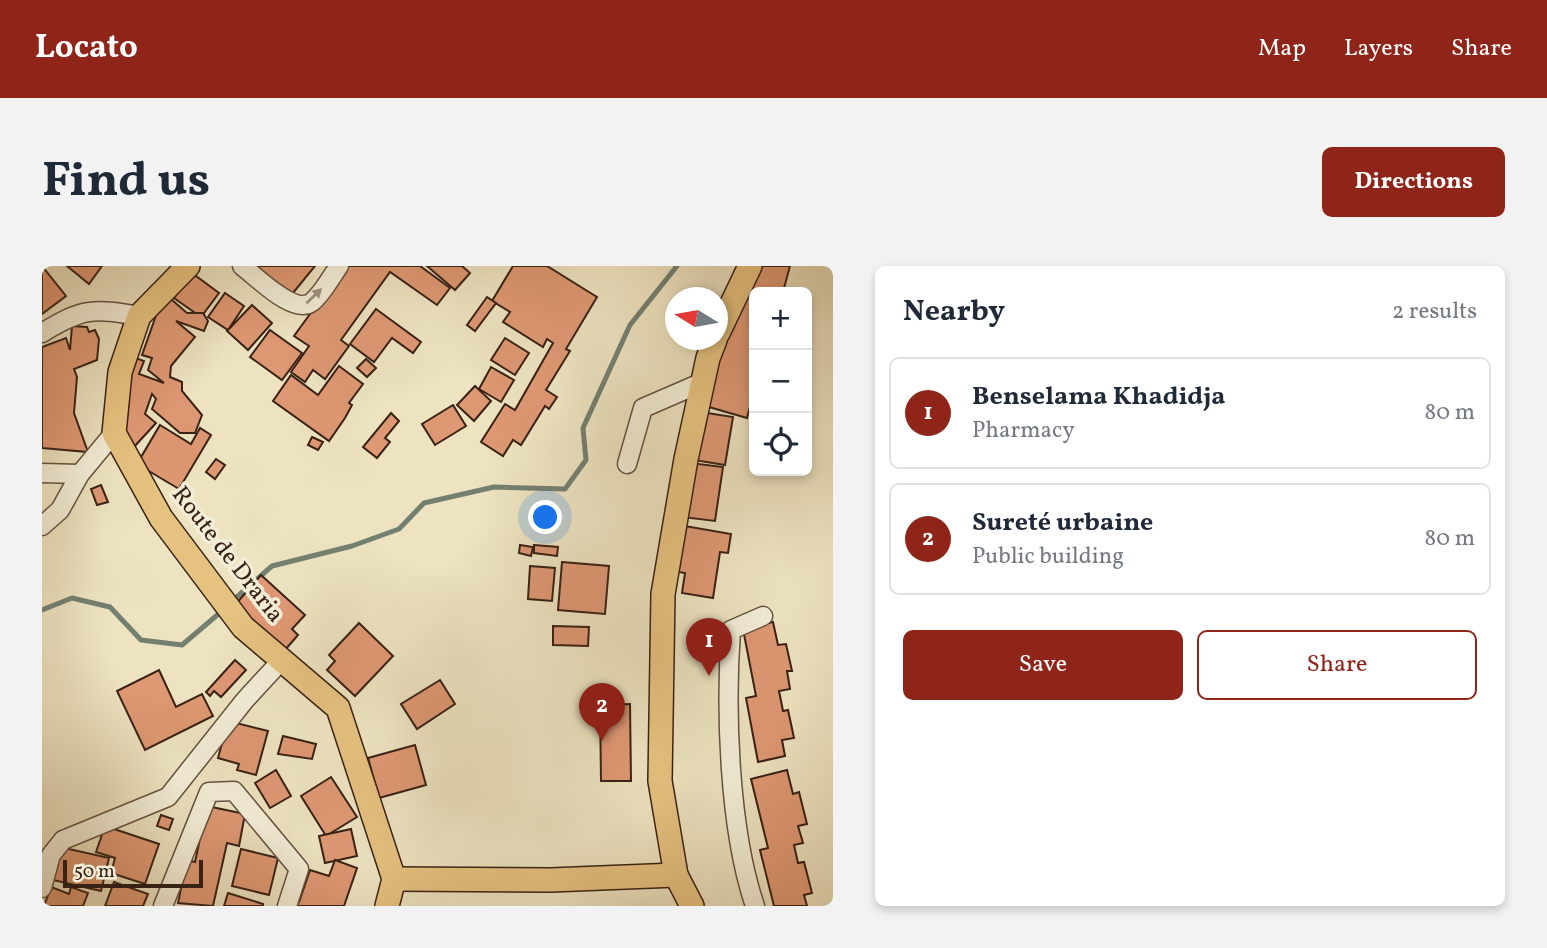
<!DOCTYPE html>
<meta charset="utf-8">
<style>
:root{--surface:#fff;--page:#f2f2f3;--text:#1f2937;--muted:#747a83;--line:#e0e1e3;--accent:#8f2418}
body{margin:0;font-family:Vollkorn,serif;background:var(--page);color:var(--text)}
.controls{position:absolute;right:21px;top:21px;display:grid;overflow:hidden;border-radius:10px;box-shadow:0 4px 10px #0003}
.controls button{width:63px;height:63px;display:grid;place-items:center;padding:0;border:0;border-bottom:2px solid var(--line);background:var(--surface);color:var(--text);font:35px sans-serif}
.compass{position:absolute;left:623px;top:21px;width:63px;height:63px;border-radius:50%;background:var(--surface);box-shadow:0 4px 10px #0003;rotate:281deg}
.scale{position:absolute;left:21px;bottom:18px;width:140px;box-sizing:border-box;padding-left:7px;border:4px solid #382115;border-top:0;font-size:19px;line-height:24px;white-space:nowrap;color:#382115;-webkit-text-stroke:5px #f3edd7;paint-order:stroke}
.you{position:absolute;left:504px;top:252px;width:24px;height:24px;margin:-18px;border:5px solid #fff;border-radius:50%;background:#1a73e8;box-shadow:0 0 0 10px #1a73e833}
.badge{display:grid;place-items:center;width:46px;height:46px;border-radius:50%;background:var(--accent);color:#fff;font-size:23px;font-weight:700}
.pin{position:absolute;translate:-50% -58px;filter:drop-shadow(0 2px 4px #0008)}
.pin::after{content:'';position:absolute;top:37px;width:24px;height:21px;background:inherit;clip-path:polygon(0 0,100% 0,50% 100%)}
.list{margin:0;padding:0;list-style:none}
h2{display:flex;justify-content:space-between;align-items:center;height:91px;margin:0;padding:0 28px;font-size:30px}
h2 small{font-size:23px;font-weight:400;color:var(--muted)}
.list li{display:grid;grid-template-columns:46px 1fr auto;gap:21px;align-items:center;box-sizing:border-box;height:112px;margin:0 14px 14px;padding:0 14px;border:2px solid var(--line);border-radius:10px}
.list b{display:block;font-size:26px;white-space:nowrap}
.list p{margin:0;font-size:23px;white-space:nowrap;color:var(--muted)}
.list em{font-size:23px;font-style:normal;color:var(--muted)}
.actions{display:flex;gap:14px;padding:21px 28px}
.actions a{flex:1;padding:16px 0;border:2px solid var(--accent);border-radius:10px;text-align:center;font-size:24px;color:var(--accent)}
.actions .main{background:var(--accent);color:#fff}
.icon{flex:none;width:38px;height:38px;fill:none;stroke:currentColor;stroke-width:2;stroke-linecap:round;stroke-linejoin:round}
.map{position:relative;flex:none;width:791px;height:640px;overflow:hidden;border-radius:10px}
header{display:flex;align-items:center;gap:42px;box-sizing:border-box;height:98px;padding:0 35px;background:var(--accent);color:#fff}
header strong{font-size:33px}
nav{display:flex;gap:38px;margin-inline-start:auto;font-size:24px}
.intro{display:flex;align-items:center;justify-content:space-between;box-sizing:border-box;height:168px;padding:0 42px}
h1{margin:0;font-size:49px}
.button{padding:18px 32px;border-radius:10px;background:var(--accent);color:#fff;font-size:24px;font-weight:700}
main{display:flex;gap:42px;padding:0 42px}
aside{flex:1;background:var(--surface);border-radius:10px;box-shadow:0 4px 10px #0003}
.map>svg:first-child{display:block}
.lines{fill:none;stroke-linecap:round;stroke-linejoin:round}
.stream{stroke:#738070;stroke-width:5}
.building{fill:#de9873;stroke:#382115;stroke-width:2}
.minor-casing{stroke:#655240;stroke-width:21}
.major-casing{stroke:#382115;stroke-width:26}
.minor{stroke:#f3edd7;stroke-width:18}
.major{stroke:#e6c280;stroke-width:23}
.oneway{fill:#9f9180}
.labels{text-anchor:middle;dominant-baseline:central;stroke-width:7;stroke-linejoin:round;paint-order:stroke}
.street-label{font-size:24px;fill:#382115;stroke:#f3edd7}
</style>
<header>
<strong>Locato</strong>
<nav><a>Map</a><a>Layers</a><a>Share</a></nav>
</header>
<div class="intro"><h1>Find us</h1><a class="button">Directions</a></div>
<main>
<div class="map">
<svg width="791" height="640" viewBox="0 0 791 640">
<rect width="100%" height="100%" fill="#ede3c1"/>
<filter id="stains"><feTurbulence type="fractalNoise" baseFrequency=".00286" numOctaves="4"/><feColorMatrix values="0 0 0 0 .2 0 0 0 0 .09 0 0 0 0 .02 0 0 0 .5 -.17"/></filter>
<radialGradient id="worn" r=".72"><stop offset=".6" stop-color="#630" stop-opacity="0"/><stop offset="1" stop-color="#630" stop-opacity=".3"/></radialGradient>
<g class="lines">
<g class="stream">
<polyline points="189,336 230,300 310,280 357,263 382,237 452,221 523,223 544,194 541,162 588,59 635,0"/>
<polyline points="0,344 30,332 68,341 99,374 140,379 180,345"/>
</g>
</g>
<g class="building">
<polygon points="0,0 24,30 0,48"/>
<polygon points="25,0 60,0 47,18"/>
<polygon points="194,0 273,0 242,38"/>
<polygon points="303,0 378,0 408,22 395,39 348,6 299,74 307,80 283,113 271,104 263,116 249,106 267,80 252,70"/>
<polygon points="385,0 420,0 428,7 413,24"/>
<polygon points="471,0 505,0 555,31 524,83 528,85 504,124 515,131 507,143 503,140 479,179 471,174 461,190 439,176 463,138 473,144 511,77 505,73 501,81 461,56 468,46 450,35"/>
<polygon points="707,0 748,0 741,26 712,26 712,126 705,152 660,139"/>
<polygon points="150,7 177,27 159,51 132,32"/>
<polygon points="122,27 145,47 161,47 166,55 162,65 134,55 153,71 129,100 128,111 140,116 140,125 160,149 153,167 138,167 110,143 114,133 110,128 103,148 114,157 91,182 80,165 91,91 102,95 97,108 122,117 106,104 110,92 100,89"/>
<polygon points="183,27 202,40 186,64 166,51"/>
<polygon points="445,31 454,37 433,65 425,59"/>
<polygon points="210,39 230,57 206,84 185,65"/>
<polygon points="334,43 379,76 371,87 350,72 332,96 308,78"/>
<polygon points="30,60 45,61 47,66 53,64 57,73 55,94 32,103 35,111 32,147 46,186 0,182 0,81 24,72 28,84"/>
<polygon points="228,64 260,87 240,114 208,91"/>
<polygon points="463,72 487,87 473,109 449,94"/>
<polygon points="324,93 334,102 325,111 315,102"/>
<polygon points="297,100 321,118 307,137 310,139 303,152 287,175 231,135 249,109 276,129"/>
<polygon points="449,101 472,114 459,136 437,123"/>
<polygon points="433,120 449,135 432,155 415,139"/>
<polygon points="411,139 424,160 393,179 380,158"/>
<polygon points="659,146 691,151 683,199 652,194"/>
<polygon points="349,147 357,155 343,172 348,176 335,192 321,181"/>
<polygon points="118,159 149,178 158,162 169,169 137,223 95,198"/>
<polygon points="270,171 281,176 276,184 266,179"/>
<polygon points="174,193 183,199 173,213 164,206"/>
<polygon points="648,197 681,201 673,255 640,251"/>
<polygon points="59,219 66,236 55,239 49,223"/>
<polygon points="637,259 689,268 686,287 678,286 671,332 640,327 643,307 630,305"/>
<polygon points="478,279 491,281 489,290 477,287"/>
<polygon points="492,279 516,281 515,290 492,287"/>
<polygon points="520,296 567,300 563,348 516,344"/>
<polygon points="488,300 513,302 510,335 486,333"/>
<polygon points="219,309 263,349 250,363 256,369 243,384 193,339"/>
<polygon points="731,356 736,379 744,378 750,405 745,405 748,423 737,425 741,445 746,444 752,472 740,474 743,490 716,496 704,432 714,430 701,363"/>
<polygon points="317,357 351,390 313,430 285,404 293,395 287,389"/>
<polygon points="511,360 547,361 546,380 511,379"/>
<polygon points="193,394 204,404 179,431 172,425 168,430 164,426"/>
<polygon points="117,404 134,441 160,428 171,450 103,484 75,425"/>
<polygon points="398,414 413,438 375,463 359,438"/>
<polygon points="588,438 589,515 559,515 558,439"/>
<polygon points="186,455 226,465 214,509 195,504 197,498 176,492"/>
<polygon points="241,470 274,478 270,493 236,488"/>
<polygon points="373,479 384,519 337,532 326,492"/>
<polygon points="234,504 249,530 228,542 213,517"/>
<polygon points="745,504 751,528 757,526 765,558 756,560 761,577 752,579 756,597 762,596 770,627 762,629 765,640 732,640 718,584 726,582 709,513"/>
<polygon points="289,511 315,551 284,570 259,530"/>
<polygon points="165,540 203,548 197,580 185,577 171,640 136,637 145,594 153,596"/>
<polygon points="119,549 131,553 127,564 115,560"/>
<polygon points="63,560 117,578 103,618 69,607 73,592 54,586"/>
<polygon points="309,563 315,590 283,597 277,570"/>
<polygon points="18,581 67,592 59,625 11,614"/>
<polygon points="199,583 236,592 227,629 190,620"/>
<polygon points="293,594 315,602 302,640 246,640 248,633 257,636 268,604 287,610"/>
<polygon points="72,616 106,628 101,640 63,640"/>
<polygon points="9,621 27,628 29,621 46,627 41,640 2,640"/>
<polygon points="186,627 221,638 221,640 182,640"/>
</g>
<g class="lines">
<g class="minor-casing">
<g id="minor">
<path d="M200,0C215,11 252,50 270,36C281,27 289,11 297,0"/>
<path d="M0,67C40,42 51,42 97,50"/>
<polyline points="585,198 601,142 661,116"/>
<polyline points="0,207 38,208"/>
<polyline points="0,260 18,244 38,208 72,167"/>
<polyline points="0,622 9,589 21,574 126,531 203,434 239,395"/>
<polyline points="121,640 167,526 192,525 257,603 245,640"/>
<path d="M713,640C687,564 683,444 689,364L721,350"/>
</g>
</g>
<g class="major-casing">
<g id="major">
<polyline points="146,0 97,50 78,106 72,167 119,252 201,361 296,442 352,613 345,640"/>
<polyline points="676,67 708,0"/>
<polyline points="352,613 509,614 634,609"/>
<polyline points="650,640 634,609 618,515 621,328 644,193 666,92 673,74"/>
</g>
</g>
<use href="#minor" class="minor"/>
<use href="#major" class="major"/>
</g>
<defs><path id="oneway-solid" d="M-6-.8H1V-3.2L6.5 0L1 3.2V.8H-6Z" transform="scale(1.75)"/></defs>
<use class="oneway" href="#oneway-solid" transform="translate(272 30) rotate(-44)"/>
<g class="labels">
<g class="street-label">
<text transform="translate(185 289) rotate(52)">Route de Draria</text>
</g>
</g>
<rect width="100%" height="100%" filter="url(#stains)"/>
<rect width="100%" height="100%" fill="url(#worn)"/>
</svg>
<div class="controls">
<button>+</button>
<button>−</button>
<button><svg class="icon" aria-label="locate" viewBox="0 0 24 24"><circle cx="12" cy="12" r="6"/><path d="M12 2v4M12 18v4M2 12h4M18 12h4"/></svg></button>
</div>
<svg class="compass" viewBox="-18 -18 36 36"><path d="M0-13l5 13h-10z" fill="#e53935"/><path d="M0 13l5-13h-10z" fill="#747a83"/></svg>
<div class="scale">50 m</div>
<div class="you"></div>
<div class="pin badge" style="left:667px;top:410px">1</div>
<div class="pin badge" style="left:560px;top:475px">2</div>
</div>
<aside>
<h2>Nearby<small>2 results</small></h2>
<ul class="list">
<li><span class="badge">1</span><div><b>Benselama Khadidja</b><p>Pharmacy</p></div><em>80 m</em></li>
<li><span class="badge">2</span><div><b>Sureté urbaine</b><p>Public building</p></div><em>80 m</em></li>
</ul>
<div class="actions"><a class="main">Save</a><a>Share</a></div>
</aside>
</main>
